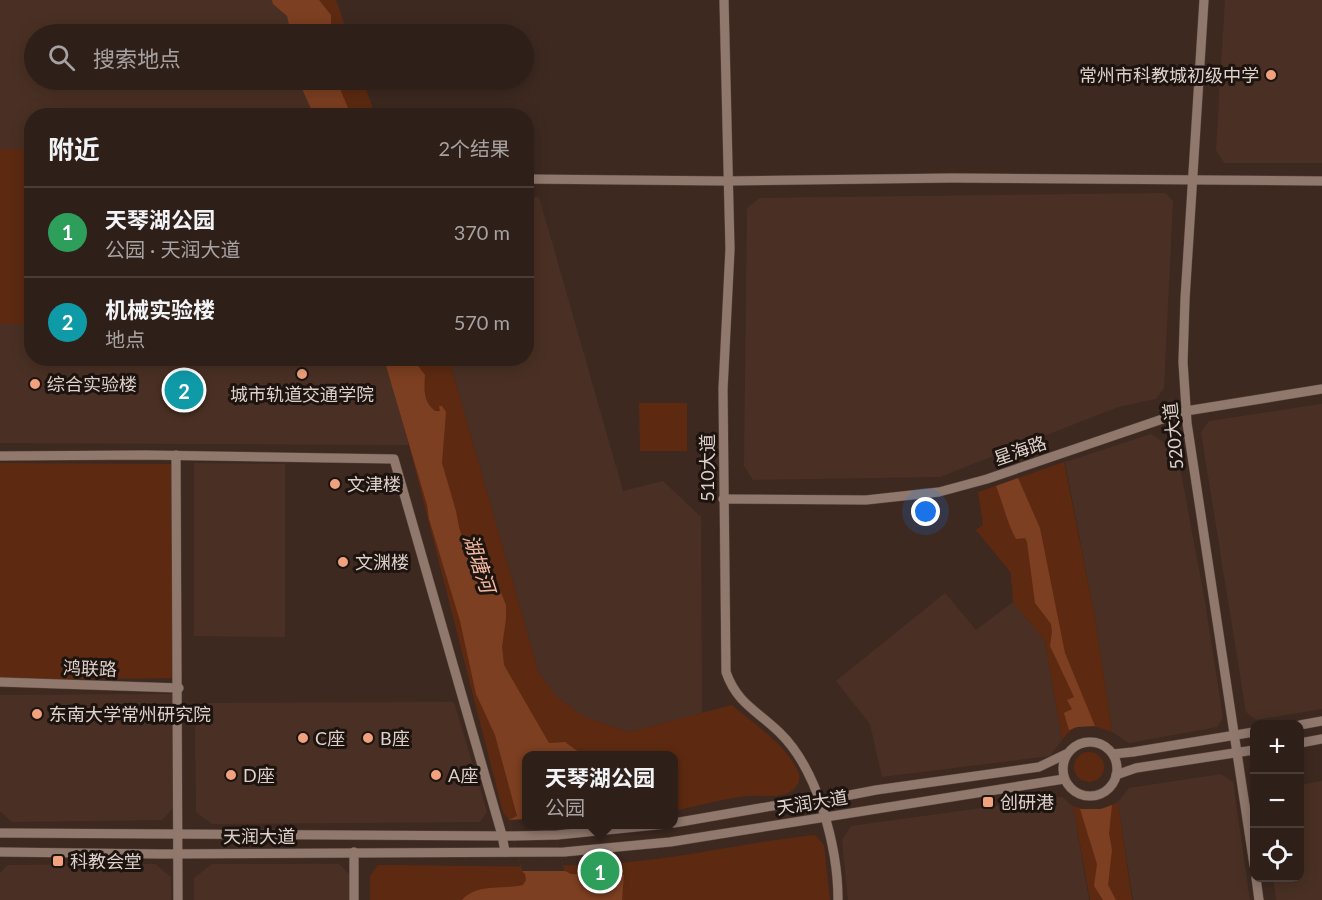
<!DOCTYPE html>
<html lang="zh">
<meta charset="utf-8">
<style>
:root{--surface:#2e1f18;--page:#362721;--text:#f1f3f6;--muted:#a7a2a2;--line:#493d37;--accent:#0b8043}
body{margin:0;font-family:Lato,"Noto Sans SC",sans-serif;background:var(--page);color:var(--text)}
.controls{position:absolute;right:18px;bottom:18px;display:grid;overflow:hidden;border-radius:12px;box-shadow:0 3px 15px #0003}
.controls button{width:54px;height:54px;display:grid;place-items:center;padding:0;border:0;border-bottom:2px solid var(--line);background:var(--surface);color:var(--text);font:30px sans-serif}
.you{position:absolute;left:926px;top:512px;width:21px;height:21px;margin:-15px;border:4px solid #fff;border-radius:50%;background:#1a73e8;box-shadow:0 0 0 9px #1a73e833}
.badge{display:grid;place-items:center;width:39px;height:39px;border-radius:50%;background:var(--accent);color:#fff;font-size:20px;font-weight:700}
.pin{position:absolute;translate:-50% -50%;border:3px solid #fff;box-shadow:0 2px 6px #0006}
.popup{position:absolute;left:522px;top:751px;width:156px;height:78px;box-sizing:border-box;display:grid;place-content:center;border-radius:12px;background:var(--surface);filter:drop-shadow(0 2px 4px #0005);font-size:20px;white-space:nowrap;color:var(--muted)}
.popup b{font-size:22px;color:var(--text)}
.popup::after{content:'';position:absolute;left:50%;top:100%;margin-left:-12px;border:12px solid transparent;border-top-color:var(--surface)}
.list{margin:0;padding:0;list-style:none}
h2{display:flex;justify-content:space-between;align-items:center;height:78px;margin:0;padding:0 24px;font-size:26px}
h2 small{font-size:20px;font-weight:400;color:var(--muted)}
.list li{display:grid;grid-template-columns:39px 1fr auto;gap:18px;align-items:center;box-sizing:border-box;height:90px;padding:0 24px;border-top:2px solid var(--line)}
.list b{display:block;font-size:22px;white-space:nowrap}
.list p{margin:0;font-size:20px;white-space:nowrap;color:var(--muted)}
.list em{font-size:20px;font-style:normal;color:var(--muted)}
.icon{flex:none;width:33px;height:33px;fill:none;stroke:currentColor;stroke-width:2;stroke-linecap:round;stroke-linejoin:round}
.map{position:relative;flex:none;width:1322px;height:900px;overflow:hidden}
.search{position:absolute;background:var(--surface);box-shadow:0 3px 15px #0003;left:24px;top:24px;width:510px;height:66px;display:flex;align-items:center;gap:15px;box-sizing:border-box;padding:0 21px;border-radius:33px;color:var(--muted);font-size:22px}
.panel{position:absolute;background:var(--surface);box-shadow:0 3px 15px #0003;left:24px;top:108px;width:510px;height:258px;border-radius:24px}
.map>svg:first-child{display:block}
.built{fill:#4a3024}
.green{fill:#5d2a11}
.water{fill:#7d3f21}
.pier{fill:#3d2920}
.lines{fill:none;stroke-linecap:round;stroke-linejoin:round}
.minor-casing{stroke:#57463f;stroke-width:10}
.minor{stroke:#90786d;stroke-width:9}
.poi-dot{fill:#f1a17d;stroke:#1d1410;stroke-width:2}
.labels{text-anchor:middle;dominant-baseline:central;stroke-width:6;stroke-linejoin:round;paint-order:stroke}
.poi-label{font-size:18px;fill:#ded0ca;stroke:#1d1410;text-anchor:start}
.street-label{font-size:18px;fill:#ded0ca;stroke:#1d1410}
.water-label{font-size:20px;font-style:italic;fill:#f3b9a0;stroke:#1d1410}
</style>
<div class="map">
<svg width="1322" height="900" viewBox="0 0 1322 900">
<rect width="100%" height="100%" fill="#3d2920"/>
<g class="built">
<polygon points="0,0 283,0 292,34 34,34 34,80 305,80 316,115 32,116 32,358 385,359 409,445 0,443"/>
<polygon points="1225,0 1322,0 1322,163 1224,163 1216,150"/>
<polygon points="1165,193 1173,201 1164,388 1156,399 1118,407 940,477 753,480 744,466 747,208 760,198"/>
<polygon points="539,197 623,491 663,481 701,517 702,713 629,732 583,716 557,697 539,673 449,359 526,358 527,198"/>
<polygon points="1322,404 1322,709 1256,720 1246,712 1201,432 1209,421"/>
<polygon points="1151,434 1177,451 1205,602 1223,718 1217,727 1129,743 1112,732 1095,618 1065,462"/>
<polygon points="194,463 285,464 285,637 194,636"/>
<polygon points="945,593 976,630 1013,602 1045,641 1062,740 1050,756 882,777 870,724 836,681"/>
<polygon points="174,694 173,808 162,820 12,822 0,811 0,695"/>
<polygon points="454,702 487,812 480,822 212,824 196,812 195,703"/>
<polygon points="1221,774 1233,782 1250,900 1133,900 1118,802 1129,788"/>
<polygon points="1322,781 1322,900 1276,900 1273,878 1300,878 1300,785"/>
<polygon points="1062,797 1073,806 1089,900 848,900 842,840 851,826"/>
<polygon points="155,864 171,877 171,900 0,900 0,873 8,865"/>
<polygon points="212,864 339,864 350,875 350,900 194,900 194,878"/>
</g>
<g class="green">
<polygon points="283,0 336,0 348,34 292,34"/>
<polygon points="305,80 363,80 375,115 316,115"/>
<rect x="0" y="149" width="31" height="175"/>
<path d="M385,359H449L539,673L557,697L583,716L629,732L732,705C754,724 785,744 798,771C802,779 797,789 788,793C777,798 759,795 747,796C722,799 697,806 674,811V756H526V819L509,820L503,812L409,445Z"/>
<polygon points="639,403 687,403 687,451 640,451"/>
<path d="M1064,462L1095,618L1112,732C1092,725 1076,720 1062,740L1045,641L1013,602L1011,573L976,530L983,525L978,492Z"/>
<polygon points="0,463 172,464 175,678 0,680"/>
<circle cx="1089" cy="767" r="15"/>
<path d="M1118,802L1132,900H1090L1073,806C1089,812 1104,810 1118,802Z"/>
<path d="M815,835L824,845L830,900H370V876L378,865C465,865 552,870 639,861C698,855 756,841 815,835Z"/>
</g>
<g class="water">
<polygon points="272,0 319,0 331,15 331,34 291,34 287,16 273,4"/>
<polygon points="301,80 334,80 338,84 351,115 314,115 303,91"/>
<path d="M384,359H413L425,375C424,389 423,402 435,411H440L439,406H442L446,412L442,463L456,511L459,527L463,541L483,558L496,580L506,605V619L502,647L504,665L549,743L565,742L583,755L526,756V824L552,825L565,871L571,874L624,875L622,900H462C478,883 502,890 523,885L526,880L525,874L522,871L509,820L517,816L495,735L476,694L460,621L429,519L427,505Z"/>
<path d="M1018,478L1040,528L1065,653L1095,726L1077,727L1069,730L1064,713L1072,709L1067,700L1074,697L1050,646L1052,632L1051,624L1035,603L1027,542L1025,538L1016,539C1007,523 1003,503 996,486Z"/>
<polygon points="1112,805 1109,834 1112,850 1108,885 1116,900 1103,900 1094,886 1097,864 1080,809 1101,809"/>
</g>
<polygon class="pier" points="526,819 526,824 552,825 565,871 522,871 509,820"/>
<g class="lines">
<g class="minor-casing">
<g id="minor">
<path d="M724,0L730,249L723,389L726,672C737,704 758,711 780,733C818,770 838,848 838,900"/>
<polyline points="1204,0 1185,299 1183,362 1187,423 1254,865"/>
<polyline points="526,179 727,181 952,178 1322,181"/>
<polyline points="176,455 178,900"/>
<polyline points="0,456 145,455 394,459 502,835 505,852"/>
<polyline points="723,499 866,500 939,492 987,479 1186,411 1322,389"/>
<polyline points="0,682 179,688"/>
<polyline points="1300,725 1322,721"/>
<circle cx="1090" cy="769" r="27"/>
<polyline points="1300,743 1322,739"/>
<polyline points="1113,754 1133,752 1254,732"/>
<polyline points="1116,775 1136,768 1254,750"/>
<polyline points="674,823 795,802 819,801 876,790 1039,767 1066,754"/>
<polyline points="0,833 513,836 557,835 666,824"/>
<polyline points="0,852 162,854 564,852 670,842 1064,779"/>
<polyline points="1256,878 1259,900"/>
<polyline points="354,900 354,852"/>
</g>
</g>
<use href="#minor" class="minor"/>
</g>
<g class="poi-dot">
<circle cx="1271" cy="75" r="6"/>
<circle cx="302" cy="374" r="6"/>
<circle cx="35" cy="384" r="6"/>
<circle cx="335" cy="484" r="6"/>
<circle cx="343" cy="562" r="6"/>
<circle cx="37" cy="714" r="6"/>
<circle cx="303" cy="738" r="6"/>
<circle cx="368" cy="738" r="6"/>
<circle cx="231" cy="775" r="6"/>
<circle cx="436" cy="775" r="6"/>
<rect x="982" y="796" width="12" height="12" rx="3"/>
<rect x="52" y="855" width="12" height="12" rx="3"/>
</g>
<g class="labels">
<g class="poi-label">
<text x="1259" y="75" text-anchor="end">常州市科教城初级中学</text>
<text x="47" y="384">综合实验楼</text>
<text x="302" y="394" text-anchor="middle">城市轨道交通学院</text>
<text x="347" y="484">文津楼</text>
<text x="355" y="562">文渊楼</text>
<text x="49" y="714">东南大学常州研究院</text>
<text x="315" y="738">C座</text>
<text x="380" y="738">B座</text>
<text x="243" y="775">D座</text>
<text x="448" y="775">A座</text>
<text x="1000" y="802">创研港</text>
<text x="70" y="861">科教会堂</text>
</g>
<g class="street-label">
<text transform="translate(1173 436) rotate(-96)">520大道</text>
<text transform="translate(1020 450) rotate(-19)">星海路</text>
<text transform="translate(707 468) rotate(-90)">510大道</text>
<text transform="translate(90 668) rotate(2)">鸿联路</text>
<text transform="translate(812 802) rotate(-9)">天润大道</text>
<text x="259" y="836">天润大道</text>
</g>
<g class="water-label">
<text transform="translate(480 563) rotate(72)">湖塘河</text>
</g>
</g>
</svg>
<div class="controls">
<button>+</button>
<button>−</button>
<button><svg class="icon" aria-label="locate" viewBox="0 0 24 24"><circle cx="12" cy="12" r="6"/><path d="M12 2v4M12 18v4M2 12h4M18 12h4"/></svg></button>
</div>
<div class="you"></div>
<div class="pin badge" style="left:600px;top:871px;background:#2e9e5b">1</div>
<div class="popup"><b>天琴湖公园</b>公园</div>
<div class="pin badge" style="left:184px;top:390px;background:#0f9aa8">2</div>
<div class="search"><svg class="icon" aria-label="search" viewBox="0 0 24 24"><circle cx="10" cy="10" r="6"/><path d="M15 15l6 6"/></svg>搜索地点</div>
<section class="panel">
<h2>附近<small>2个结果</small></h2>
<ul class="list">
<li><span class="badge" style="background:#2e9e5b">1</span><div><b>天琴湖公园</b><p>公园 · 天润大道</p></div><em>370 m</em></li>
<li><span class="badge" style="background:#0f9aa8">2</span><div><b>机械实验楼</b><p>地点</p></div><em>570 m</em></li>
</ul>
</section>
</div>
